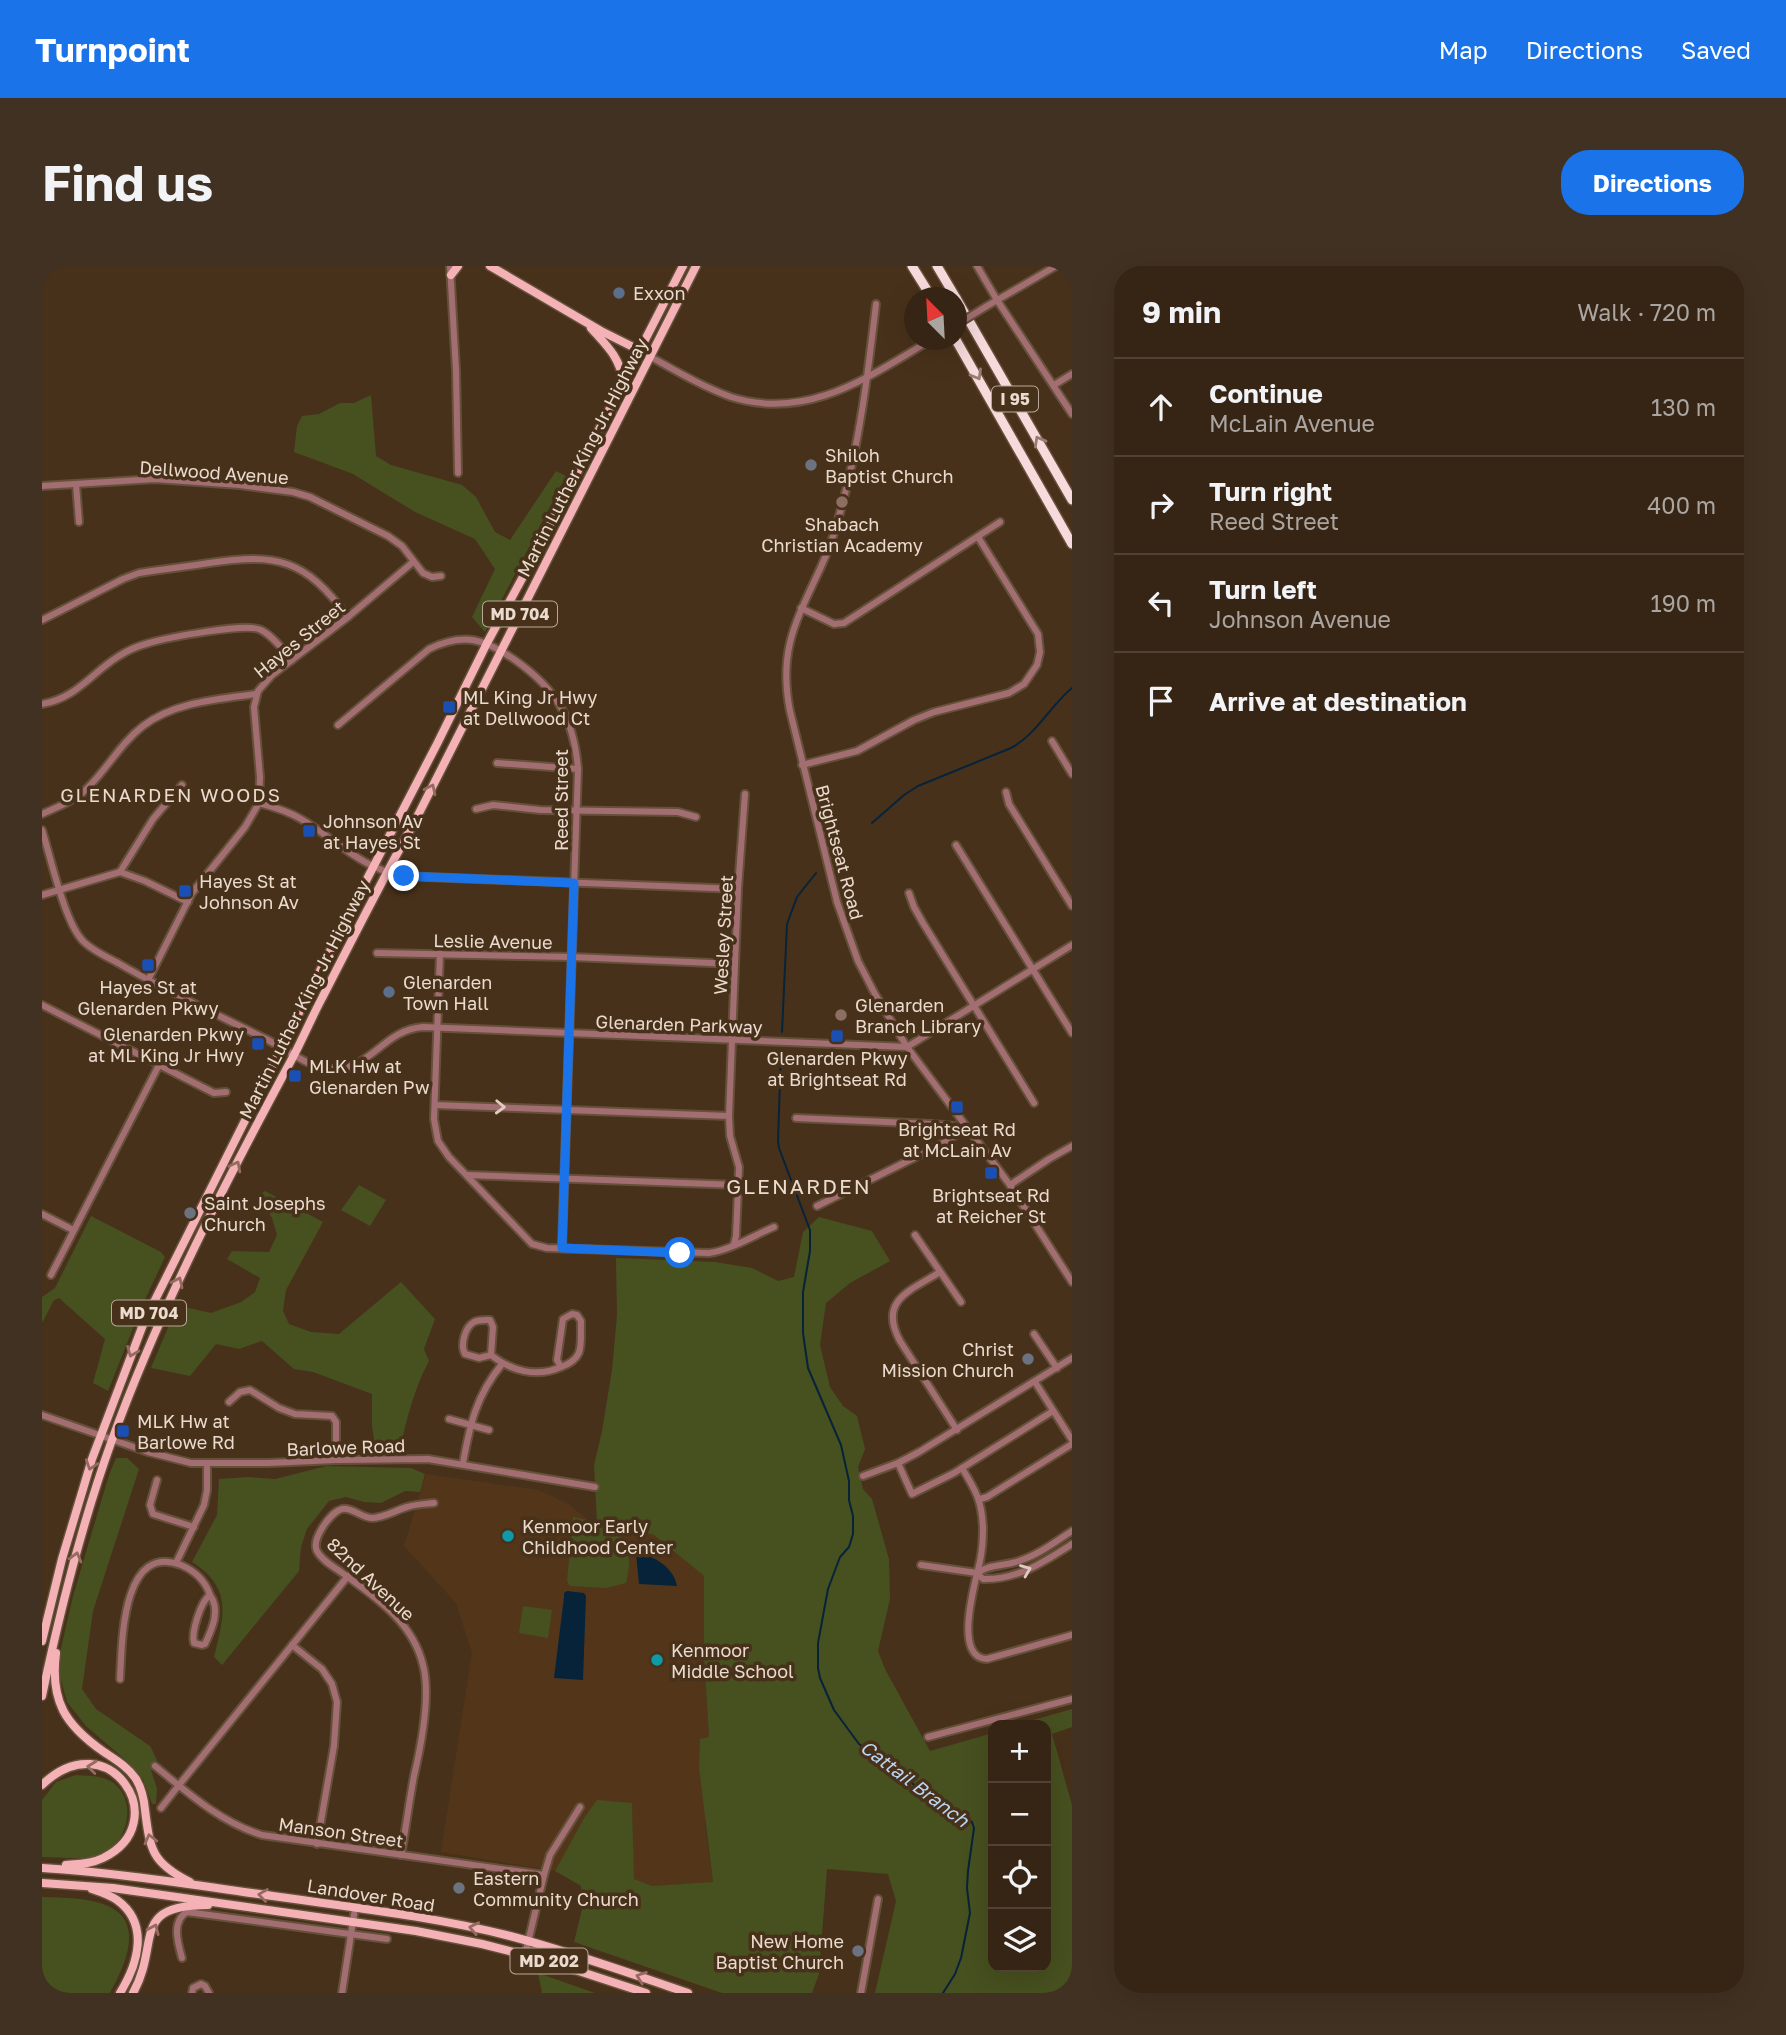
<!DOCTYPE html>
<meta charset="utf-8">
<style>
:root{--surface:#362514;--page:#413122;--text:#f1f3f6;--muted:#aaa5a0;--line:#504234;--accent:#1a73e8}
body{margin:0;font-family:"Golos Text",sans-serif;background:var(--page);color:var(--text)}
.controls{position:absolute;right:21px;bottom:21px;display:grid;overflow:hidden;border-radius:14px;box-shadow:0 7px 28px #0002}
.controls button{width:63px;height:63px;display:grid;place-items:center;padding:0;border:0;border-bottom:2px solid var(--line);background:var(--surface);color:var(--text);font:35px sans-serif}
.compass{position:absolute;left:862px;top:21px;width:63px;height:63px;border-radius:50%;background:var(--surface);box-shadow:0 7px 28px #0002;rotate:336deg}
.stop{position:absolute;width:21px;height:21px;margin:-16px;border:5px solid #1a73e8;border-radius:50%;background:#fff}
.stop.end{background:#1a73e8;border-color:#fff;box-shadow:0 2px 7px #0008}
.list{margin:0;padding:0;list-style:none}
h2{display:flex;justify-content:space-between;align-items:center;height:91px;margin:0;padding:0 28px;font-size:30px}
h2 small{font-size:23px;font-weight:400;color:var(--muted)}
.list li{display:grid;grid-template-columns:46px 1fr auto;gap:21px;align-items:center;box-sizing:border-box;height:98px;padding:0 28px;border-top:2px solid var(--line)}
.list b{display:block;font-size:26px;white-space:nowrap}
.list p{margin:0;font-size:23px;white-space:nowrap;color:var(--muted)}
.list em{font-size:23px;font-style:normal;color:var(--muted)}
.icon{flex:none;width:38px;height:38px;fill:none;stroke:currentColor;stroke-width:2;stroke-linecap:round;stroke-linejoin:round}
.map{position:relative;flex:none;width:1030px;height:1727px;overflow:hidden;border-radius:28px}
header{display:flex;align-items:center;gap:42px;box-sizing:border-box;height:98px;padding:0 35px;background:var(--accent);color:#fff}
header strong{font-size:33px}
nav{display:flex;gap:38px;margin-inline-start:auto;font-size:24px}
.intro{display:flex;align-items:center;justify-content:space-between;box-sizing:border-box;height:168px;padding:0 42px}
h1{margin:0;font-size:49px}
.button{padding:18px 32px;border-radius:28px;background:var(--accent);color:#fff;font-size:24px;font-weight:700}
main{display:flex;gap:42px;padding:0 42px}
aside{flex:1;background:var(--surface);border-radius:28px;box-shadow:0 7px 28px #0002}
.map>svg:first-child{display:block}
.built{fill:#53361a}
.green{fill:#47501f}
.water{fill:#07233a}
.lines{fill:none;stroke-linecap:round;stroke-linejoin:round}
.stream{stroke:#07233a;stroke-width:2}
.minor-casing{stroke:#65503a;stroke-width:10}
.major-casing{stroke:#65503a;stroke-width:11}
.highway-casing{stroke:#65503a;stroke-width:12}
.minor{stroke:#a36e72;stroke-width:6}
.major{stroke:#f4b2b7;stroke-width:8}
.highway{stroke:#f6dadc;stroke-width:9}
.minor-bridge-casing{stroke:#65503a;stroke-width:10;stroke-linecap:butt}
.minor-bridge{stroke:#a36e72;stroke-width:6}
.oneway{stroke:#967d71}
.oneway2{stroke:#956b61}
.oneway3{stroke:#dfcbc0}
.route{stroke:#1a73e8;stroke-width:9}
.service-dot{fill:#5c6f8a;stroke:#48311a;stroke-width:2.5}
.worship-dot{fill:#6b7280;stroke:#48311a;stroke-width:2.5}
.education-dot{fill:#8d6e63;stroke:#48311a;stroke-width:2.5}
.transit-dot{fill:#1a4fb4;stroke:#48311a;stroke-width:2.5}
.culture-dot{fill:#0f9aa8;stroke:#48311a;stroke-width:2.5}
.labels{text-anchor:middle;dominant-baseline:central;stroke-width:7;stroke-linejoin:round;paint-order:stroke}
.shield{fill:#48311a;stroke:#b9a898;stroke-width:2}
.shield-label{font-size:16px;font-weight:bold;fill:#eadbce}
.poi-label{font-size:18px;fill:#eadbce;stroke:#48311a;text-anchor:start}
.street-label{font-size:18px;fill:#eadbce;stroke:#48311a}
.neighbourhood-label{font-size:19px;letter-spacing:2px;fill:#eadbce;stroke:#48311a}
.water-label{font-size:19px;font-style:italic;fill:#b9d5f1;stroke:#48311a}
.quarter-label{font-size:21px;letter-spacing:2px;fill:#eadbce;stroke:#48311a}
</style>
<header>
<strong>Turnpoint</strong>
<nav><a>Map</a><a>Directions</a><a>Saved</a></nav>
</header>
<div class="intro"><h1>Find us</h1><a class="button">Directions</a></div>
<main>
<div class="map">
<svg width="1030" height="1727" viewBox="0 0 1030 1727">
<rect width="100%" height="100%" fill="#48311a"/>
<polygon class="built" points="384,1208 497,1224 526,1238 546,1254 612,1269 662,1310 662,1391 667,1471 663,1560 671,1617 610,1620 591,1613 590,1538 542,1552 513,1605 399,1586 430,1387 414,1337 362,1280"/>
<g class="green">
<polygon points="329,129 334,190 349,199 420,219 434,231 453,266 468,274 514,205 524,210 443,366 430,351 453,303 433,273 373,246 311,208 252,186 255,160 260,150 277,148 298,137 312,137"/>
<polygon points="317,919 344,934 328,960 299,944"/>
<path d="M223,925L281,956L244,1024L241,1045L247,1058L269,1066L297,1068L359,1016L393,1053L382,1083L387,1095C372,1123 365,1152 358,1182L333,1181L330,1160V1128L271,1106L252,1103L220,1075L197,1083L174,1078L148,1110L109,1102L130,1052L138,1040L169,1047L199,1036L213,1026L218,1012L185,993L190,985L227,986L235,969L230,952L217,930Z"/>
<polygon points="49,950 119,986 123,991 100,1040 66,1125 51,1117 63,1073 17,1032 12,1034 0,1057 0,1031 13,1022"/>
<path d="M777,951L830,965L848,995L808,1017L784,1037L778,1079L788,1121L801,1140L815,1150L823,1183L816,1201L821,1223L830,1233L847,1293L848,1333L836,1385L843,1403L888,1485L951,1467V1701H1004V1459H974L1030,1443V1461L1010,1468L1030,1539V1727H833L854,1635L846,1608L785,1603L777,1708L770,1727H680L532,1676L541,1639L539,1620L513,1605L542,1552L555,1534L590,1537L592,1613L610,1620L671,1616L657,1501L658,1473L667,1471L662,1391V1310L612,1269L573,1260C586,1285 591,1287 584,1317L564,1322L528,1320L525,1315L531,1251L555,1256L552,1199L560,1165L570,1104L575,1049L574,992L673,996L710,1002L736,1015L752,1011L761,966Z"/>
<polygon points="74,1192 85,1192 97,1203 51,1345 40,1423 54,1443 108,1480 115,1494 109,1504 115,1523 114,1538 110,1538 101,1513 87,1497 44,1460 25,1436 15,1400 31,1330 67,1209"/>
<path d="M285,1200L369,1202L383,1208L378,1226L363,1225L339,1237L322,1236L304,1231L287,1235L265,1263L259,1281L257,1305L180,1399L172,1391C182,1350 191,1322 150,1296L175,1249L177,1213L206,1211L233,1213Z"/>
<polygon points="481,1340 510,1344 506,1372 477,1367"/>
<path d="M34,1509C48,1510 64,1509 75,1520C96,1541 83,1583 54,1590C37,1594 17,1591 0,1591V1534L14,1516Z"/>
<path d="M0,1631C21,1632 46,1631 66,1640C104,1657 82,1701 68,1727H0Z"/>
<polygon points="496,1707 553,1727 500,1727"/>
</g>
<g class="water">
<path d="M594,1287C612,1289 632,1302 635,1320L597,1318Z"/>
<polygon points="525,1325 542,1327 544,1330 541,1414 512,1412 522,1331 522,1327"/>
</g>
<g class="lines">
<g class="stream">
<path d="M830,557L862,529L876,520L969,482C995,468 1008,440 1030,422"/>
<polyline points="740,766 745,658 755,631 774,607"/>
<polyline points="739,785 736,875 737,882 768,964 768,985 761,1026 761,1067 766,1102 799,1179 807,1215 807,1234 811,1250 811,1268 807,1281 798,1291 786,1323 776,1377 776,1402 778,1412 792,1444 817,1478 909,1546 930,1556 932,1562 926,1605 925,1622 928,1647 919,1692 913,1708 901,1727"/>
</g>
<g class="minor-casing">
<g id="minor">
<polyline points="408,0 414,104 416,207"/>
<polyline points="935,0 955,34 1030,148"/>
<path d="M834,38C826,107 818,175 799,243C794,263 787,284 778,303C754,355 736,385 748,445L795,636L816,695L833,728L865,781L968,919L1030,1016"/>
<polyline points="945,40 1014,0"/>
<path d="M607,90C634,105 661,121 689,131C766,155 826,111 889,74"/>
<polyline points="1012,119 1030,108"/>
<polyline points="34,218 37,256"/>
<polyline points="0,220 113,213 198,219 251,226 268,231 346,270 360,280 381,307 390,311 399,310"/>
<polyline points="759,342 792,358 802,357 958,256"/>
<path d="M0,354L81,313L97,307C120,303 144,301 167,297C236,287 263,293 306,351"/>
<path d="M0,438C35,432 49,407 77,390C86,384 96,380 107,377C124,372 206,356 219,364C231,370 241,384 250,394"/>
<path d="M296,459L387,383C422,366 443,373 473,394C514,423 532,452 536,503L520,982"/>
<polyline points="1010,475 1030,508"/>
<polyline points="455,497 536,503"/>
<polyline points="760,499 815,485 872,454 892,446 967,427 982,418 995,399 998,386 996,368 936,271"/>
<polyline points="964,526 967,538 1030,640"/>
<path d="M217,537C232,541 246,545 259,553C293,573 319,602 360,610L696,623"/>
<polyline points="434,543 451,539 498,544 636,546 654,551"/>
<path d="M0,548C13,542 27,537 39,528C62,509 76,479 101,460C132,436 177,433 214,428"/>
<path d="M0,564C9,592 22,654 40,674C49,684 65,691 76,697C124,725 174,748 224,773C241,782 257,794 276,801C280,803 286,803 291,803C330,803 341,764 381,761L865,781L1030,679"/>
<polyline points="914,579 1030,767"/>
<polyline points="78,606 111,553 140,519"/>
<polyline points="867,627 872,641 881,657 992,837"/>
<polyline points="0,629 78,606 103,615 146,636"/>
<polyline points="335,687 530,691 693,698"/>
<path d="M398,687L392,853L396,875L407,891L490,978L505,982L667,987C686,985 713,969 732,961"/>
<polyline points="106,714 150,627 203,561 217,537 218,511 212,441 216,425 230,409 306,351 371,296"/>
<polyline points="0,739 172,827 184,826"/>
<polyline points="393,839 687,850"/>
<polyline points="754,852 890,858 923,861"/>
<polyline points="425,909 696,919"/>
<polyline points="968,919 1007,893 1030,880"/>
<polyline points="775,940 894,881 914,869 923,861"/>
<polyline points="0,948 31,964"/>
<polyline points="873,969 919,1036"/>
<polyline points="692,978 694,970 697,901 688,870 687,850 696,623 703,528"/>
<path d="M898,1006C868,1025 836,1034 858,1075L915,1164"/>
<polyline points="9,1009 117,799"/>
<path d="M530,1048L535,1049L539,1055C538,1078 544,1092 519,1101L515,1094L521,1053Z"/>
<path d="M444,1054H448L451,1061L449,1089L437,1092L423,1088C418,1079 423,1061 432,1056C436,1054 440,1054 444,1054Z"/>
<polyline points="992,1068 1015,1102"/>
<path d="M449,1089C469,1105 495,1112 519,1101"/>
<polyline points="993,1116 1030,1174"/>
<polyline points="187,1136 198,1126 208,1124 237,1142 253,1148 290,1150 294,1156 294,1194"/>
<polyline points="0,1149 106,1186 149,1197 226,1197 294,1194 386,1193 553,1221"/>
<polyline points="407,1153 447,1164"/>
<path d="M421,1197C428,1158 434,1130 460,1098"/>
<polyline points="856,1197 870,1228 912,1207 1011,1145"/>
<path d="M920,1202C934,1225 940,1235 941,1262C941,1273 940,1285 938,1295C934,1314 910,1392 945,1393L1030,1369"/>
<polyline points="821,1210 856,1197 877,1186 1030,1092"/>
<polyline points="115,1214 108,1239 111,1248 152,1261"/>
<polyline points="938,1233 945,1231 1030,1178"/>
<polyline points="134,1297 162,1239 165,1224 165,1198"/>
<path d="M879,1299L935,1307L941,1313C975,1314 1002,1296 1030,1278"/>
<path d="M935,1307C947,1298 963,1300 977,1295C996,1289 1013,1276 1030,1265"/>
<path d="M168,1329C179,1344 170,1363 163,1378L160,1379L152,1377C149,1366 159,1335 168,1329Z"/>
<polyline points="250,1379 280,1403 290,1418 295,1436 292,1480 275,1578"/>
<path d="M78,1413C80,1379 79,1276 139,1299C153,1305 163,1314 168,1329"/>
<polyline points="886,1471 1030,1433"/>
<path d="M113,1500C146,1527 178,1556 220,1569L502,1609"/>
<polyline points="119,1542 137,1519 306,1310"/>
<path d="M359,1589C364,1562 367,1536 372,1510C379,1480 389,1429 381,1399C371,1357 336,1333 303,1309C294,1302 280,1295 275,1285C269,1274 288,1246 300,1243C310,1241 320,1252 330,1252C342,1252 354,1244 365,1241C374,1238 383,1238 392,1237"/>
<polyline points="483,1689 502,1609 508,1589 538,1541"/>
<path d="M140,1692C136,1678 129,1655 145,1646L345,1673"/>
<polyline points="150,1727 151,1722 159,1718 163,1720 167,1727"/>
<polyline points="300,1727 313,1642"/>
<polyline points="819,1727 836,1633"/>
</g>
</g>
<g class="major-casing">
<g id="major">
<polyline points="448,0 559,65 599,85"/>
<polyline points="409,9 416,0"/>
<path d="M549,62C564,79 578,91 581,115"/>
<polyline points="0,1375 20,1293 50,1193 102,1056 297,667 395,478 445,377 489,296 641,0"/>
<path d="M14,1387C8,1435 23,1459 62,1486C74,1494 86,1501 94,1513C100,1523 102,1533 103,1544C108,1584 110,1597 148,1616"/>
<path d="M0,1430C18,1344 40,1257 70,1174C118,1042 184,915 251,791C261,772 269,753 279,734C310,674 340,614 373,555L654,0"/>
<path d="M0,1519C67,1454 134,1557 61,1592C49,1598 36,1598 24,1599"/>
<path d="M0,1602C80,1607 158,1620 238,1631C315,1642 393,1651 468,1670C529,1686 587,1707 646,1727"/>
<polyline points="0,1617 71,1622 374,1665 440,1678 503,1694 604,1727"/>
<path d="M50,1623C59,1626 68,1629 75,1634C108,1658 96,1698 78,1727"/>
<path d="M91,1727C119,1677 87,1639 166,1639"/>
</g>
</g>
<g class="highway-casing">
<g id="highway">
<polyline points="870,0 890,32"/>
<polyline points="895,0 914,32"/>
<polyline points="914,32 1030,234"/>
<polyline points="914,74 1030,278"/>
</g>
</g>
<use href="#minor" class="minor"/>
<use href="#major" class="major"/>
<use href="#highway" class="highway"/>
<g class="minor-bridge-casing">
<polyline id="minor-bridge" points="914,59 945,40"/>
</g>
<use href="#minor-bridge" class="minor-bridge"/>
</g>
<defs><path id="oneway-chevron" d="M-2-3.5L2.5 0L-2 3.5" fill="none" stroke-width="1.6" stroke-linecap="round" stroke-linejoin="round" transform="scale(1.75)"/></defs>
<g class="oneway">
<use href="#oneway-chevron" transform="translate(935 109) rotate(60)"/>
<use href="#oneway-chevron" transform="translate(997 175) rotate(-119)"/>
</g>
<g class="oneway2">
<use href="#oneway-chevron" transform="translate(389 523) rotate(-64)"/>
<use href="#oneway-chevron" transform="translate(194 900) rotate(-63)"/>
<use href="#oneway-chevron" transform="translate(136 1016) rotate(-65)"/>
<use href="#oneway-chevron" transform="translate(90 1086) rotate(112)"/>
<use href="#oneway-chevron" transform="translate(49 1199) rotate(108)"/>
<use href="#oneway-chevron" transform="translate(34 1291) rotate(-75)"/>
<use href="#oneway-chevron" transform="translate(50 1501) rotate(-174)"/>
<use href="#oneway-chevron" transform="translate(108 1573) rotate(-104)"/>
<use href="#oneway-chevron" transform="translate(221 1629) rotate(-172)"/>
<use href="#oneway-chevron" transform="translate(432 1662) rotate(-168)"/>
<use href="#oneway-chevron" transform="translate(112 1663) rotate(-66)"/>
<use href="#oneway-chevron" transform="translate(599 1711) rotate(-160)"/>
</g>
<g class="oneway3">
<use href="#oneway-chevron" transform="translate(458 841) rotate(2)"/>
<use href="#oneway-chevron" transform="translate(984 1304) rotate(-22)"/>
</g>
<g class="lines">
<polyline class="route" points="362,610 532,617 520,982 638,987"/>
</g>
<g class="service-dot">
<circle cx="577" cy="27" r="7"/>
<circle cx="347" cy="726" r="7"/>
</g>
<g class="worship-dot">
<circle cx="769" cy="199" r="7"/>
<circle cx="148" cy="947" r="7"/>
<circle cx="986" cy="1093" r="7"/>
<circle cx="417" cy="1622" r="7"/>
<circle cx="816" cy="1685" r="7"/>
</g>
<g class="education-dot">
<circle cx="800" cy="236" r="7"/>
<circle cx="799" cy="749" r="7"/>
</g>
<g class="transit-dot">
<rect x="400" y="434" width="14" height="14" rx="3.5"/>
<rect x="260" y="558" width="14" height="14" rx="3.5"/>
<rect x="136" y="618" width="14" height="14" rx="3.5"/>
<rect x="99" y="692" width="14" height="14" rx="3.5"/>
<rect x="788" y="763" width="14" height="14" rx="3.5"/>
<rect x="209" y="771" width="14" height="14" rx="3.5"/>
<rect x="246" y="803" width="14" height="14" rx="3.5"/>
<rect x="908" y="834" width="14" height="14" rx="3.5"/>
<rect x="942" y="900" width="14" height="14" rx="3.5"/>
<rect x="74" y="1158" width="14" height="14" rx="3.5"/>
</g>
<g class="culture-dot">
<circle cx="466" cy="1270" r="7"/>
<circle cx="615" cy="1394" r="7"/>
</g>
<g class="labels">
<g class="shield">
<rect x="950" y="120.5" width="46" height="25" rx="5"/>
<rect x="441" y="335.5" width="74" height="25" rx="5"/>
<rect x="70" y="1034.5" width="74" height="25" rx="5"/>
<rect x="468.5" y="1682.5" width="77" height="25" rx="5"/>
</g>
<g class="shield-label">
<text x="973" y="133">I 95</text>
<text x="478" y="348">MD 704</text>
<text x="107" y="1047">MD 704</text>
<text x="507" y="1695">MD 202</text>
</g>
<g class="poi-label">
<text x="591" y="27">Exxon</text>
<text x="783" y="189">Shiloh<tspan x="783" dy="21">Baptist Church</tspan></text>
<text x="800" y="258" text-anchor="middle">Shabach<tspan x="800" dy="21">Christian Academy</tspan></text>
<text x="421" y="431">ML King Jr Hwy<tspan x="421" dy="21">at Dellwood Ct</tspan></text>
<text x="281" y="555">Johnson Av<tspan x="281" dy="21">at Hayes St</tspan></text>
<text x="157" y="615">Hayes St at<tspan x="157" dy="21">Johnson Av</tspan></text>
<text x="361" y="716">Glenarden<tspan x="361" dy="21">Town Hall</tspan></text>
<text x="106" y="721" text-anchor="middle">Hayes St at<tspan x="106" dy="21">Glenarden Pkwy</tspan></text>
<text x="813" y="739">Glenarden<tspan x="813" dy="21">Branch Library</tspan></text>
<text x="202" y="768" text-anchor="end">Glenarden Pkwy<tspan x="202" dy="21">at ML King Jr Hwy</tspan></text>
<text x="795" y="792" text-anchor="middle">Glenarden Pkwy<tspan x="795" dy="21">at Brightseat Rd</tspan></text>
<text x="267" y="800">MLK Hw at<tspan x="267" dy="21">Glenarden Pw</tspan></text>
<text x="915" y="863" text-anchor="middle">Brightseat Rd<tspan x="915" dy="21">at McLain Av</tspan></text>
<text x="949" y="929" text-anchor="middle">Brightseat Rd<tspan x="949" dy="21">at Reicher St</tspan></text>
<text x="162" y="937">Saint Josephs<tspan x="162" dy="21">Church</tspan></text>
<text x="972" y="1083" text-anchor="end">Christ<tspan x="972" dy="21">Mission Church</tspan></text>
<text x="95" y="1155">MLK Hw at<tspan x="95" dy="21">Barlowe Rd</tspan></text>
<text x="480" y="1260">Kenmoor Early<tspan x="480" dy="21">Childhood Center</tspan></text>
<text x="629" y="1384">Kenmoor<tspan x="629" dy="21">Middle School</tspan></text>
<text x="431" y="1612">Eastern<tspan x="431" dy="21">Community Church</tspan></text>
<text x="802" y="1675" text-anchor="end">New Home<tspan x="802" dy="21">Baptist Church</tspan></text>
</g>
<g class="street-label">
<text transform="translate(540 191) rotate(-63)">Martin Luther King Jr. Highway</text>
<text transform="translate(172 206) rotate(4)">Dellwood Avenue</text>
<text transform="translate(257 373) rotate(-39)">Hayes Street</text>
<text transform="translate(519 534) rotate(-90)">Reed Street</text>
<text transform="translate(798 586) rotate(75)">Brightseat Road</text>
<text transform="translate(681 669) rotate(-87)">Wesley Street</text>
<text transform="translate(451 675) rotate(1)">Leslie Avenue</text>
<text transform="translate(262 733) rotate(-63)">Martin Luther King Jr. Highway</text>
<text transform="translate(637 758) rotate(2)">Glenarden Parkway</text>
<text transform="translate(304 1181) rotate(-2)">Barlowe Road</text>
<text transform="translate(329 1313) rotate(43)">82nd Avenue</text>
<text transform="translate(299 1566) rotate(8)">Manson Street</text>
<text transform="translate(329 1629) rotate(9)">Landover Road</text>
</g>
<g class="neighbourhood-label">
<text x="129" y="528">GLENARDEN WOODS</text>
</g>
<g class="water-label">
<text transform="translate(873 1517) rotate(37)">Cattail Branch</text>
</g>
<g class="quarter-label">
<text x="757" y="920">GLENARDEN</text>
</g>
</g>
</svg>
<div class="controls">
<button>+</button>
<button>−</button>
<button><svg class="icon" aria-label="locate" viewBox="0 0 24 24"><circle cx="12" cy="12" r="6"/><path d="M12 2v4M12 18v4M2 12h4M18 12h4"/></svg></button>
<button><svg class="icon" aria-label="layers" viewBox="0 0 24 24"><path d="M12 4l9 5-9 5-9-5zM3 14l9 5 9-5"/></svg></button>
</div>
<svg class="compass" viewBox="-18 -18 36 36"><path d="M0-13l5 13h-10z" fill="#e53935"/><path d="M0 13l5-13h-10z" fill="#aaa5a0"/></svg>
<div class="stop" style="left:638px;top:987px"></div>
<div class="stop end" style="left:362px;top:610px"></div>
</div>
<aside>
<h2>9 min<small>Walk · 720 m</small></h2>
<ul class="list">
<li><svg class="icon" aria-label="ahead" viewBox="0 0 24 24"><path d="M12 20V5M6 11l6-6 6 6"/></svg><div><b>Continue</b><p>McLain Avenue</p></div><em>130 m</em></li>
<li><svg class="icon" aria-label="right" viewBox="0 0 24 24"><path d="M7 20v-9h11M14 6l5 5-5 5"/></svg><div><b>Turn right</b><p>Reed Street</p></div><em>400 m</em></li>
<li><svg class="icon" aria-label="left" viewBox="0 0 24 24"><path d="M17 20v-9H6M10 6l-5 5 5 5"/></svg><div><b>Turn left</b><p>Johnson Avenue</p></div><em>190 m</em></li>
<li><svg class="icon" aria-label="arrive" viewBox="0 0 24 24"><path d="M6 21V4h12l-3 4 3 4H6"/></svg><div><b>Arrive at destination</b></div></li>
</ul>
</aside>
</main>
